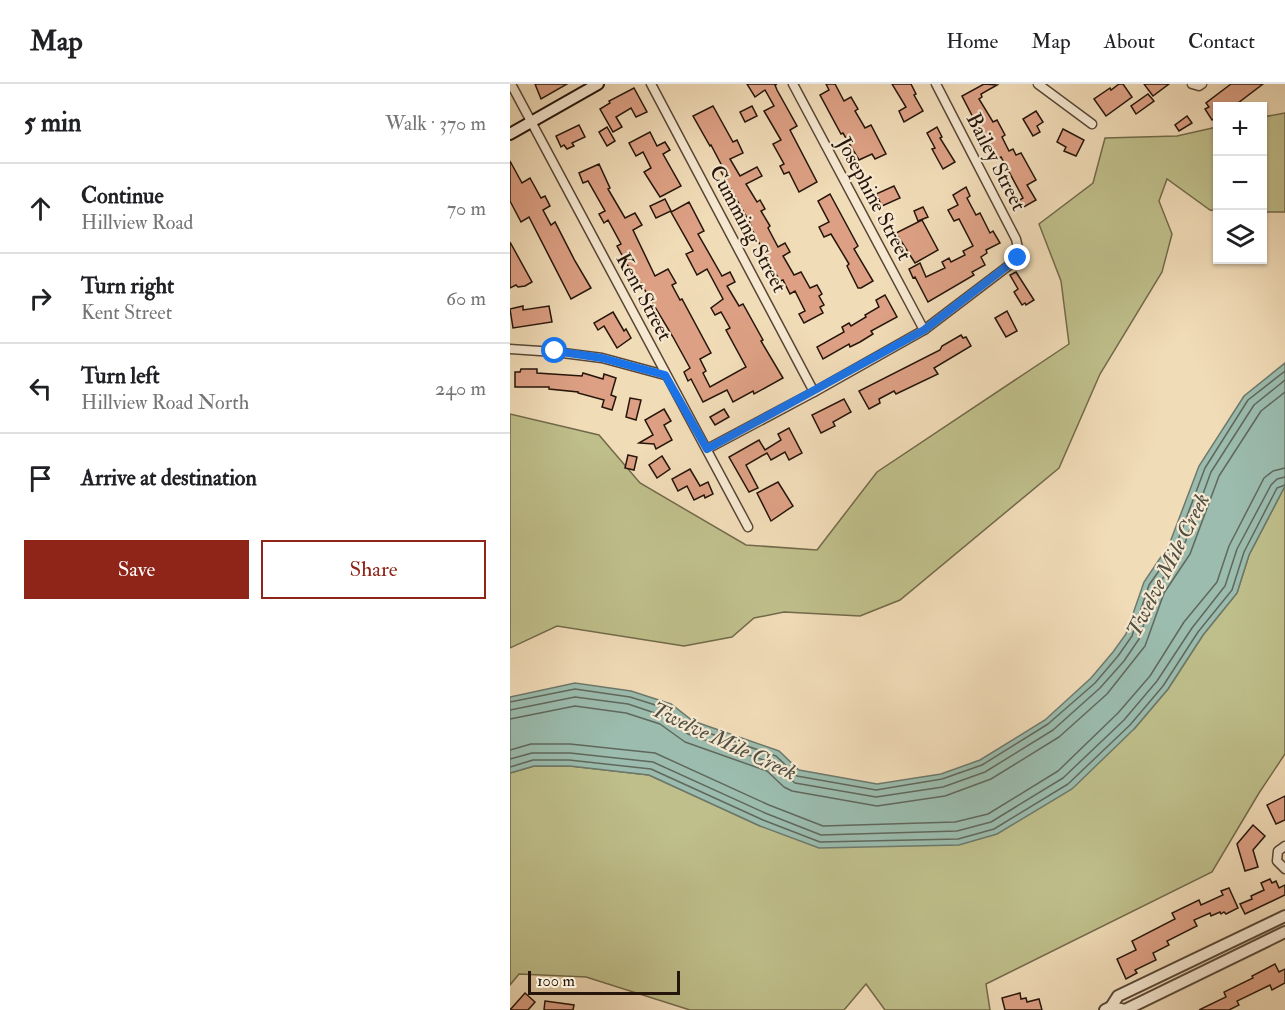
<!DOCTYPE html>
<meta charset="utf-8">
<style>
:root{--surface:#fff;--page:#f2f2f2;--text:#202124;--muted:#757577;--line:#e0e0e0;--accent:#8f2418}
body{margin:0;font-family:"IM FELL Double Pica",serif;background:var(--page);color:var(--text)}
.controls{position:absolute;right:18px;top:18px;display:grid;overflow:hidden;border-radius:0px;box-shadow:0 2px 4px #0004}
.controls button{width:54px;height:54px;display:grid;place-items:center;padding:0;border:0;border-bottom:2px solid var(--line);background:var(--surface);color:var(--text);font:30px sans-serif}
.scale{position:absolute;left:18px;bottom:15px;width:152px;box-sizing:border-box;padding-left:6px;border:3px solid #25150a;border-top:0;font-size:16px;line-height:21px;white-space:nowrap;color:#25150a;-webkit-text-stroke:4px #f6e8d1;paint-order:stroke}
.stop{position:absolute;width:18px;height:18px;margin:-14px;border:4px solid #1a73e8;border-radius:50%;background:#fff}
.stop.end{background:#1a73e8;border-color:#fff;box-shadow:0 2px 6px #0008}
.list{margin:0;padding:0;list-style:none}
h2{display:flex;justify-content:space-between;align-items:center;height:78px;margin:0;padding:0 24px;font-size:26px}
h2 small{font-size:20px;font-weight:400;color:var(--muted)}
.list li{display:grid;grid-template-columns:39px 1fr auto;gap:18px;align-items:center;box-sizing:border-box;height:90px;padding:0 24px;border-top:2px solid var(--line)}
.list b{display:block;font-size:22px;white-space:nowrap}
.list p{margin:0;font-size:20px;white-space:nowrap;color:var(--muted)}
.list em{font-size:20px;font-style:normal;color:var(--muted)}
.actions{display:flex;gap:12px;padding:18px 24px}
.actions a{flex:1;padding:14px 0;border:2px solid var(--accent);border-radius:0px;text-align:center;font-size:21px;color:var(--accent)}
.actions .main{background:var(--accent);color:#fff}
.icon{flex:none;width:33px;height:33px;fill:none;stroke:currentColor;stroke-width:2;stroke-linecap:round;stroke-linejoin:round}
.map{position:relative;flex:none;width:775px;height:926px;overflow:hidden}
header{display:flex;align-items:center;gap:36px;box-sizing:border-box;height:84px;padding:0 30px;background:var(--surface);border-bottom:2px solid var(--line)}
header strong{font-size:28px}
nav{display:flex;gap:33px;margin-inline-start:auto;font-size:21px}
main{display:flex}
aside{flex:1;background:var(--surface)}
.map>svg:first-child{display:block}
.green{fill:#bfbf8b;stroke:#726a4a;stroke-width:1.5}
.water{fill:#9bbcae;stroke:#6c796c;stroke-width:1.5}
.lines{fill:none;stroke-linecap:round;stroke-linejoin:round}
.shore{stroke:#60685c;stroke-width:1.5}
.building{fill:#dda084;stroke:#25150a;stroke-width:1.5}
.minor-casing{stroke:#584736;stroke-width:11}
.tertiary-casing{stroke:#584736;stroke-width:14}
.secondary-casing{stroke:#25150a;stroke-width:14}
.minor{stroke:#f6e8d1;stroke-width:8}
.tertiary{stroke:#f6e8d1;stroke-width:10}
.secondary{stroke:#f6e8d1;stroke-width:10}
.route{stroke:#1a73e8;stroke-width:8}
.labels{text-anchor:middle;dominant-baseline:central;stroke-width:4.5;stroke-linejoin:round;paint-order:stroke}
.street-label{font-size:21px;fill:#25150a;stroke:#f6e8d1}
.water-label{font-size:22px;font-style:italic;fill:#4e4f43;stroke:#f6e8d1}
</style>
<header>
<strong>Map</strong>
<nav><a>Home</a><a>Map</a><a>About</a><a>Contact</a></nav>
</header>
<main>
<aside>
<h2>5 min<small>Walk · 370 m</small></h2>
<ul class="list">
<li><svg class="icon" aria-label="ahead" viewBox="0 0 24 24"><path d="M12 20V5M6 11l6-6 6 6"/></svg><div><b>Continue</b><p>Hillview Road</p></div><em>70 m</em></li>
<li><svg class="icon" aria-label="right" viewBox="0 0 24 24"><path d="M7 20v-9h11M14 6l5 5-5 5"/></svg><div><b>Turn right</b><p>Kent Street</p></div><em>60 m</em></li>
<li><svg class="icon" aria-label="left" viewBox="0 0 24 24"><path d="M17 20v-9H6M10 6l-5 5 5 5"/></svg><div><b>Turn left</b><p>Hillview Road North</p></div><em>240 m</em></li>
<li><svg class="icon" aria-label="arrive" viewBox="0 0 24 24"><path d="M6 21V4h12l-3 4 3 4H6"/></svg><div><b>Arrive at destination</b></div></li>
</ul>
<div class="actions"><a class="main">Save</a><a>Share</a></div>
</aside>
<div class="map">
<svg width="775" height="926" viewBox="0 0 775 926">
<rect width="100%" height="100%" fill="#f1dcb8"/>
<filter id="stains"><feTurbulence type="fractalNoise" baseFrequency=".00333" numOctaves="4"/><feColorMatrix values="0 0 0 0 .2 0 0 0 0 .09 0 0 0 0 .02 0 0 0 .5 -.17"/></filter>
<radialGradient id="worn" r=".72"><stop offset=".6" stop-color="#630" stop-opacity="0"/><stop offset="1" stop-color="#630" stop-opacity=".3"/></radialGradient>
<g class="green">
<polygon points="775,29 775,128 753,128 753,33"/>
<polygon points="707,43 707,127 700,126 657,95 649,117 662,150 652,188 590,290 549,384 390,516 350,532 274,528 244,534 222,553 174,562 47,542 0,564 0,330 89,351 130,399 236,461 307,466 367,388 559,260 551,197 529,140 583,99 595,54 667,52"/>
<polygon points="775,402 775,670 749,709 702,788 476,900 480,926 375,926 356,900 334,926 180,926 76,893 9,890 0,901 0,689 24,682 60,682 139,691 250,742 624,645 658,605 693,551 727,509 739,471"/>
</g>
<polygon class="water" points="775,279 775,402 739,471 727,509 693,551 658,605 624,645 562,705 487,750 449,761 309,764 250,742 139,691 60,682 24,682 0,689 0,613 65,599 121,607 161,620 183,637 269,667 289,686 367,700 431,690 470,676 535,636 581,594 603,568 616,550 634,498 659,461 689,382 734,312"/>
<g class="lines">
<g class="shore">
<polyline points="0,618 65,605 120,613 158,625 181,643 266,672 287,692 366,706 432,695 472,681 538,640 585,599 608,572 622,552 639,501 665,464 695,384 738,316 775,287"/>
<polyline points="0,626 65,613 118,620 154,632 178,650 262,679 285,699 366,713 433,703 475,688 543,646 590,604 614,577 629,555 646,504 672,467 701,388 744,321 775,296"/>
<polyline points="0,635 65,622 116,629 150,640 175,658 257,687 274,703 282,707 367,722 435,712 481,695 549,653 597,610 635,562 654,509 680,470 709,392 751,327 775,308"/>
<polyline points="0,666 21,660 60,660 145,669 259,721 313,742 445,738 478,730 548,687 608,629 640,592 674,538 707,498 719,462 754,394 763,387 775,384"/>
<polyline points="0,675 22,669 60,669 143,678 255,729 311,751 447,747 481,738 553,694 614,636 647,597 682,544 715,502 727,465 761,401 767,395 775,393"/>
<polyline points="0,683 23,676 59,676 141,685 253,736 310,758 448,755 484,745 558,700 620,641 653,602 688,548 722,506 734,468 767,404 775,401"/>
</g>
</g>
<g class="building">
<polygon points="25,0 57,0 31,15"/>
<polygon points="237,0 267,0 265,1 267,6 287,42 280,46 307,98 289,108 279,88 274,90 270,82 274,80 263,60 271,56 254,27 264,22 255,6 245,13"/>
<polygon points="316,0 325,0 334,17 341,13 348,25 345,27 355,44 361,41 376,70 365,75 362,70 349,76 333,49 331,50 310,11 319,6"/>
<polygon points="382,0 401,0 406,10 404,11 413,27 394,38 389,27 396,23"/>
<polygon points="474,0 487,1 471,10 472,13 469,15 483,38 487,36 495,51 492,53 499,67 503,65 506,71 511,69 526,96 517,101 526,116 512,124 508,117 513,114 491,73 485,76 452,12"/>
<polygon points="609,0 613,0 622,13 596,32 584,15 600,4 601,6"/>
<polygon points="634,0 659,0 643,12"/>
<polygon points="721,0 753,0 724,22 708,22 708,36 706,33 702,36 695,25 699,23 696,19"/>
<polygon points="124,4 137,28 126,33 121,24 106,33 112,43 103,48 90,25 100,19 99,17"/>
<polygon points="638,10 644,17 626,30 621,22"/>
<polygon points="203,22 223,58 227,56 233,69 220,75 230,92 247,83 252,92 236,100 247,118 250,116 255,125 251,127 260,142 258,144 268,163 275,159 280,168 273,172 284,191 291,188 300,204 307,201 312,210 309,212 314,221 310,223 313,229 294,239 289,230 295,227 285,207 280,210 273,196 270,197 260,179 257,181 252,172 255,170 240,142 241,141 209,84 212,82 201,61 200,62 183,32"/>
<polygon points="242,22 247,32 235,38 230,28"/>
<polygon points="526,27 533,38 527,42 530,48 523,52 513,35"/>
<polygon points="677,32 682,39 669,47 665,41"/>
<polygon points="69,41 75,53 62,59 64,62 57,65 54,61 51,63 46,52"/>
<polygon points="97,43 105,57 97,62 89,48"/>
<polygon points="427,43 432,53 430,54 445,78 433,85 422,65 425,64 417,49"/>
<polygon points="553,45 574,56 566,72 554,67 556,63 547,58"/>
<polygon points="140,48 147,62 155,58 160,66 153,70 171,102 150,113 134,88 141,84 133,68 126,72 119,59"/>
<polygon points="0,77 12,99 20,94 31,114 35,112 40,122 33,126 41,141 45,138 65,177 81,204 61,215 19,133 11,138 0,117"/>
<polygon points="89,80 100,104 98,105 115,134 125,129 132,141 123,146 145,192 158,185 166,199 162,201 170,216 172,215 201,269 190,275 196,287 193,289 200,303 236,283 216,246 220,244 211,228 205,231 201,224 213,215 197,185 187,191 176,170 183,167 161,128 179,118 194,147 188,150 212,192 220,188 225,198 217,202 229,222 233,220 253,256 251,257 273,294 244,310 243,307 223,318 217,306 193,318 181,295 178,297 174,288 180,284 163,253 130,198 128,199 118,182 107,162 111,160 98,136 94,139 89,130 95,127 78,97 73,99 69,89"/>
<polygon points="384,102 390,114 372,122 366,110"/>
<polygon points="456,103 460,112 457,114 466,131 470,129 480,149 483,147 490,159 476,166 477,169 471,173 475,181 462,188 464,191 418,218 405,193 403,194 399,185 410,179 416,193 435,184 432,178 439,174 441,178 455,171 453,167 463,162 449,135 444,137 438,126 448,121 443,111"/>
<polygon points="320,110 348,162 344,165 363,197 351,204 348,204 337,182 339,180 321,150 314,153 309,143 319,138 308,117"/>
<polygon points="155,115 161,127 146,134 140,122"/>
<polygon points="413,123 418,133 408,137 404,127"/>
<polygon points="412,136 428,166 405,179 386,149"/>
<polygon points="0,158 22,198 15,202 8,203 6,201 0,204"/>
<polygon points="506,188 524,216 516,221 515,219 512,221 504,208 508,205 500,191"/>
<polygon points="375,211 387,233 361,247 363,250 350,258 340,263 339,260 313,275 307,263 334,248 332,243 339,239 341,242 356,233 355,231 369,223 366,216"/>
<polygon points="13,222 13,226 39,222 42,238 3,244 0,225"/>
<polygon points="497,227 507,247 496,253 485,234"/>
<polygon points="103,228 114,247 116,245 121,254 107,264 94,242 88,246 84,239"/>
<polygon points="451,251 453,254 456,253 461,262 424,284 428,290 386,310 384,307 369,315 370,319 359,325 349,307 430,266 432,262"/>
<polygon points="11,285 27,285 27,289 72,292 73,289 93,295 94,290 106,294 101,311 106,313 102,326 92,323 94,316 68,309 68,308 39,305 39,303 5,303 5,288 10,288"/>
<polygon points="120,314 131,316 126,336 116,333"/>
<polygon points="334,315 341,328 323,338 325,342 311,349 302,331"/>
<polygon points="154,325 161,337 154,341 162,356 146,365 144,360 129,359 143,351 135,336"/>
<polygon points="214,325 219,333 205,341 200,333"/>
<polygon points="279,344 292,369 279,376 275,368 261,376 257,369 236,381 248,404 239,408 219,373 249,356 255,366 271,356 268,350"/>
<polygon points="118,371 127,373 124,386 115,384"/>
<polygon points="152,372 160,385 147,394 139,381"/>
<polygon points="180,385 190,402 198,398 203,410 195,414 194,411 184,416 177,402 168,407 162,395"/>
<polygon points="268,398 283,422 261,437 247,409"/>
<polygon points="775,712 775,736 766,740 757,721"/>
<polygon points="743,741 755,752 743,766 748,783 735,787 727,760"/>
<polygon points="760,795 762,799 766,797 769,804 775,801 775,811 735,830 730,820 742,815 741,812 754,806 751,799"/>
<polygon points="719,804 728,824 716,830 714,828 711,830 710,828 701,832 700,829 684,836 687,842 657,857 659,861 643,869 646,876 625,886 627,889 616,895 607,875 626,866 622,857 665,835 662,829 689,816 691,821 713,811 711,807"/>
<polygon points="765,880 769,888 775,885 775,899 762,906 760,901 727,917 729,921 719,926 689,926 716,913 714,908 743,894 742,892"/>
<polygon points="15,909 25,918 18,926 0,926"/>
<polygon points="510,909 511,915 516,914 517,918 529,915 532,926 495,926 492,914"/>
<polygon points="35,917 64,921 63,926 34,926"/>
</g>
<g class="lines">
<g class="minor-casing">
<g id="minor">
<polyline points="1,0 238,443"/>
<polyline points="141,0 304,308"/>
<polyline points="283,0 414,246"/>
<polyline points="528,0 582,40"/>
<polyline points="682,0 689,2 692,0"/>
<polyline points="0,265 45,268 92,274 155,291"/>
<polyline points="197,365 304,308 414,246 510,173 506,155 426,0"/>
<polyline points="775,762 768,767 767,777 775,785"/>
</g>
</g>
<g class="tertiary-casing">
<g id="tertiary">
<polyline points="601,923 615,926 775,848"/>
<polyline points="595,926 601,923 608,912 775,832"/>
</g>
</g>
<g class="secondary-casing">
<polyline id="secondary" points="0,50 88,0"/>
</g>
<use href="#minor" class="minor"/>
<use href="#tertiary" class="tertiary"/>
<use href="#secondary" class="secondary"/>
</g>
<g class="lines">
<polyline class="route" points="45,267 92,274 155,291 197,365 414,246 508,174"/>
</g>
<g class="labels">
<g class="street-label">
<text transform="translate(486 78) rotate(63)">Bailey Street</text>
<text transform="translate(364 115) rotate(62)">Josephine Street</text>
<text transform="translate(238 145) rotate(62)">Cumming Street</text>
<text transform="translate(134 213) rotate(62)">Kent Street</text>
</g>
<g class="water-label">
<text transform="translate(658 481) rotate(-63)">Twelve Mile Creek</text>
<text transform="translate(214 657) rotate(25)">Twelve Mile Creek</text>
</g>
</g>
<rect width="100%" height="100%" filter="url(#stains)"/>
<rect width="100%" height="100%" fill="url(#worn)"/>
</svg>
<div class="controls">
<button>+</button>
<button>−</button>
<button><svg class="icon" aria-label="layers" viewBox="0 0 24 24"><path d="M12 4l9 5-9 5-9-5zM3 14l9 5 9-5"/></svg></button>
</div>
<div class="scale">100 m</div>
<div class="stop" style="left:45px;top:267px"></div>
<div class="stop end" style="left:508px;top:174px"></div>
</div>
</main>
